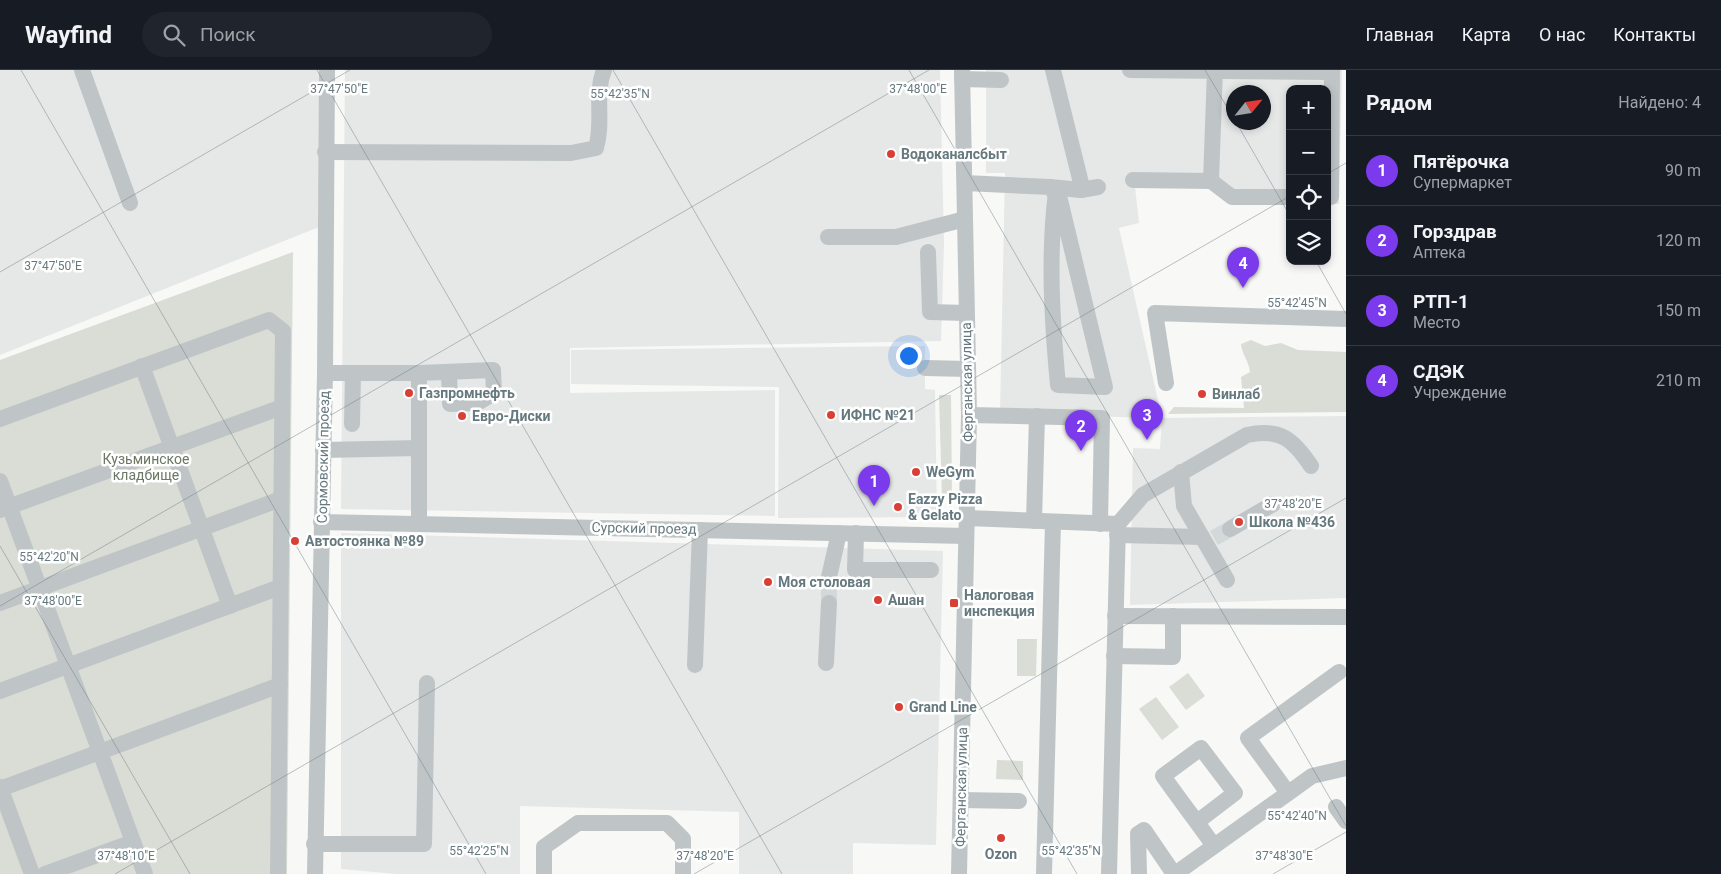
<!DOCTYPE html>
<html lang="ru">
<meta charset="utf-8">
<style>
:root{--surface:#171b24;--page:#20242c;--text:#f1f3f6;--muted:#9ea1a6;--line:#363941;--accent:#7c3aed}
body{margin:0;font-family:Roboto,sans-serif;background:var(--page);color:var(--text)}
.controls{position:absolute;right:15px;top:15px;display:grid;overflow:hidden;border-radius:10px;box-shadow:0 2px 8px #0003}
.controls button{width:45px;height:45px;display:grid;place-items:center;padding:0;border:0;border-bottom:1px solid var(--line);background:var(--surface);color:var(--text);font:25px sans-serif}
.compass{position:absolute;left:1226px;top:15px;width:45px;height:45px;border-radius:50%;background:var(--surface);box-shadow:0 2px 8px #0003;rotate:60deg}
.you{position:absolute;left:908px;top:285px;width:18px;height:18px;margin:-12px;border:4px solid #fff;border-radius:50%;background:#1a73e8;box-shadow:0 0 0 8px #1a73e833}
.badge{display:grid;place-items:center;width:32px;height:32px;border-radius:50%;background:var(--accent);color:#fff;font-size:16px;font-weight:700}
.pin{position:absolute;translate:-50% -41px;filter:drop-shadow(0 1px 2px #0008)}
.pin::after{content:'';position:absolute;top:26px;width:18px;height:15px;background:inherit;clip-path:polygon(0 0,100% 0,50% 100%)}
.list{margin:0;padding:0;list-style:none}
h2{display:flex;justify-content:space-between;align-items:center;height:65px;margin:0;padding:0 20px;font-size:21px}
h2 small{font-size:16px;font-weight:400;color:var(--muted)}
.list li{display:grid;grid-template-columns:32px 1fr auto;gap:15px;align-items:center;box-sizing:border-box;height:70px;padding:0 20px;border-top:1px solid var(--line)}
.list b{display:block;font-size:19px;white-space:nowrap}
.list p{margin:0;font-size:16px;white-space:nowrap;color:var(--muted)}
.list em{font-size:16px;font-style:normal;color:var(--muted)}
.icon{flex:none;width:28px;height:28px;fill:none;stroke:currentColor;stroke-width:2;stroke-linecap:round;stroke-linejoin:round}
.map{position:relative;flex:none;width:1346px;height:804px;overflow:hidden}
header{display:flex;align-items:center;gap:30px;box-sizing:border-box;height:70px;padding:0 25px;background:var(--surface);border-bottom:1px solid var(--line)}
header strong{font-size:24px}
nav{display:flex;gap:28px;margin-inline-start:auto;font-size:18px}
.search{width:350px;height:45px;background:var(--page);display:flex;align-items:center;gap:12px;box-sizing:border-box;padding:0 18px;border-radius:28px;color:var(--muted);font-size:19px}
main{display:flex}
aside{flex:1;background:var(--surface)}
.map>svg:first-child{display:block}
.built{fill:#e6e8e7;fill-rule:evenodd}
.green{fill:#d9ddd5}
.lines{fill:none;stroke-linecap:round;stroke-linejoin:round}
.minor-tunnel{stroke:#d3d8d8;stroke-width:16;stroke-dasharray:16 8;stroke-linecap:butt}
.minor{stroke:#bfc5c7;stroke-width:16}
.ticks{fill:none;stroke:#65797f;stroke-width:1;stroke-opacity:0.45}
.poi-dot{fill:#da3f35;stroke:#fff;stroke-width:2}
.labels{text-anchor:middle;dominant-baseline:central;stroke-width:5;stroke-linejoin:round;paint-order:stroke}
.poi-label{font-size:14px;font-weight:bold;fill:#65797f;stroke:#fff;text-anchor:start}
.street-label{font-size:14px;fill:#65797f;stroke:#fff}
.park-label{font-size:14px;fill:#6b7864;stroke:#fff}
.ticks-label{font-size:12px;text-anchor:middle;fill:#65797f;stroke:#fff;stroke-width:5;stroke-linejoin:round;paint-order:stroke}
</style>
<header>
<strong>Wayfind</strong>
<div class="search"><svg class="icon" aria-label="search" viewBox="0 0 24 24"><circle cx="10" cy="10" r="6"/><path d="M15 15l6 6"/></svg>Поиск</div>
<nav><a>Главная</a><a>Карта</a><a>О нас</a><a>Контакты</a></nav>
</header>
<main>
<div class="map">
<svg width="1346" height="804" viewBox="0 0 1346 804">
<rect width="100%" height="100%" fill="#f8f8f6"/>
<g class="built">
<polygon points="0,0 322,0 319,157 0,285"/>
<polygon points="345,0 940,0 944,173 941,271 570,278 570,323 775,320 775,446 341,439"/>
<path d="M986,0H1342L1339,134H1327V19H1290V134L1207,117H1135L1139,153L1119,158L1162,348L1346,346V528L1130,535L1133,378L1160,379L1162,348L1000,344L1005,103H986ZM1234,22H1264V52H1234Z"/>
<polygon points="925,276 925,319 935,320 937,447 778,448 779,317 571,314 571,280"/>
<polygon points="341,463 943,481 936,775 853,773 853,804 739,804 739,742 520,736 520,804 396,804 341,799"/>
</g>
<g class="green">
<polygon points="293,182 287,804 0,804 0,290"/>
<path d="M1251,270L1265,276L1281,273L1298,280L1346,282V342L1168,344L1174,337L1244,338L1241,307L1250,302C1249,291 1242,285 1241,274Z"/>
<polygon points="939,325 951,325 952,429 942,428"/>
<polygon points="1017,569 1037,569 1036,606 1017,606"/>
<polygon points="1188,603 1205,626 1186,640 1169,617"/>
<polygon points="1156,627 1179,657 1162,670 1139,639"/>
<polygon points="997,690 1023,691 1023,710 996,709"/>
</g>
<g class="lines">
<g class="minor-tunnel">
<polyline points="1214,468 1230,459"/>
<polyline points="829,533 829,507"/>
</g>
<g class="minor">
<polyline points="82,0 130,133"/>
<polyline points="1130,0 1332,2"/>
<polyline points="962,9 1001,10"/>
<path d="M325,82L571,83L596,78C604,51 594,25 604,0"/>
<polyline points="1133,110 1211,111 1232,127 1290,127"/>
<polyline points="1211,111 1215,0"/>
<path d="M965,113L1050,117L1060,130L1105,317L1058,315C1052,251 1048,186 1056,122"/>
<polyline points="1050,117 1081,120 1081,113 1053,0"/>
<polyline points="1081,120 1098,117"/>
<polyline points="1327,127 1331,127 1332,0"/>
<polyline points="828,167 896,167 965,149"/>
<polyline points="928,182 930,242 966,243"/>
<polyline points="142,296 230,536"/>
<polyline points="925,298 968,299"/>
<polyline points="325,303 419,303 419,453"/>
<polyline points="419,303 493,300 494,323 477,333 450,334 449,302"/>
<polyline points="1166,313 1155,243 1346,249"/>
<polyline points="969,345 1102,348 1100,454"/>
<polyline points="0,349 269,250 283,261 278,804"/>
<polyline points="352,354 353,303"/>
<polyline points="323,380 419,378"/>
<polyline points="1181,402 1184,436 1227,510"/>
<polyline points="0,411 145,804"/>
<polyline points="0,440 282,337"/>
<polyline points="967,448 1118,454 1109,804"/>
<polyline points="1034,451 1037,346"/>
<polyline points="321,452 966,466"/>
<path d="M1118,454L1143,425L1247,365C1280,358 1293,369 1311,396"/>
<polyline points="1230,459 1273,434"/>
<polyline points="856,463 855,500 931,500"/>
<polyline points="1117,465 1202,467"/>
<polyline points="829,507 839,463"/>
<polyline points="0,533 281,429"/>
<polyline points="1115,546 1346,547"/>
<polyline points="1114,586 1173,587 1173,546"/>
<polyline points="826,593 829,533"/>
<polyline points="695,595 700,460"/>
<polyline points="0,621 280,517"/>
<polyline points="0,717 32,804"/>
<polyline points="0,719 280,615"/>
<polyline points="1288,723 1248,668 1339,602"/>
<polyline points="961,730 1019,731"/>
<polyline points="1336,737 1346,751"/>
<path d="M1197,752L1235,723L1201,678L1163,706C1180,730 1197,752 1214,776"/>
<polyline points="314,774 424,774 427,613"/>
<polyline points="45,804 133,772"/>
<polyline points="315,804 325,303 327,0"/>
<polyline points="544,804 544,777 578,753 667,753 683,769 683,804"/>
<polyline points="959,804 969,345 962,0"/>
<polyline points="1044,804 1053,452"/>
<polyline points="1139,804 1138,764 1144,760 1174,804"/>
<polyline points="1175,804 1312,706 1346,698"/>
</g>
</g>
<path class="ticks" d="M21,0L486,804M317,0L782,804M613,0L1077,804M909,0L1346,756M1205,0L1234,49M1236,52L1290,146M1327,104L1346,93M1316,191L1346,244M0,202L350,0M0,476L190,804M0,536L929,0M115,804L1290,126M694,804L1346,428M1273,804L1346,762"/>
<g class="poi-dot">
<circle cx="891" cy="84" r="5"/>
<circle cx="409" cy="323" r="5"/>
<circle cx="1202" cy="324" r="5"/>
<circle cx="831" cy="345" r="5"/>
<circle cx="462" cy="346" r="5"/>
<circle cx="916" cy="402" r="5"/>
<circle cx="898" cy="437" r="5"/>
<circle cx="1239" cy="452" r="5"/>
<circle cx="295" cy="471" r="5"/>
<circle cx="768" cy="512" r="5"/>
<circle cx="878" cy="530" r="5"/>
<rect x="949" y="528" width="10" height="10" rx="2.5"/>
<circle cx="899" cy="637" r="5"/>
<circle cx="1001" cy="768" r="5"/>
</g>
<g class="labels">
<g class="poi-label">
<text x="901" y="84">Водоканалсбыт</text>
<text x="419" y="323">Газпромнефть</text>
<text x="1212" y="324">Винлаб</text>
<text x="841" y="345">ИФНС №21</text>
<text x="472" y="346">Евро-Диски</text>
<text x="926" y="402">WeGym</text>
<text x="908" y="429">Eazzy Pizza<tspan x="908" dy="16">&amp; Gelato</tspan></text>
<text x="1249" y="452">Школа №436</text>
<text x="305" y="471">Автостоянка №89</text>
<text x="778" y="512">Моя столовая</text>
<text x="964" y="525">Налоговая<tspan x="964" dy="16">инспекция</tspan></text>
<text x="888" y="530">Ашан</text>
<text x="909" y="637">Grand Line</text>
<text x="1001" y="784" text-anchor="middle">Ozon</text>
</g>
<g class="street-label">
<text transform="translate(967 312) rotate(-91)">Ферганская улица</text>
<text transform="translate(323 387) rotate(-89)">Сормовский проезд</text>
<text transform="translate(644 458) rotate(1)">Сурский проезд</text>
<text transform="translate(961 717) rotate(-89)">Ферганская улица</text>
</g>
<g class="park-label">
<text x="146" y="389">Кузьминское<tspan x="146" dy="16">кладбище</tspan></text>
</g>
</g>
<g class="ticks-label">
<text x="339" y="23">37°47'50"E</text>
<text x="918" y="23">37°48'00"E</text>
<text x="620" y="28">55°42'35"N</text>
<text x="53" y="200">37°47'50"E</text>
<text x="1297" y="237">55°42'45"N</text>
<text x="1293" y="438">37°48'20"E</text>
<text x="49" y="491">55°42'20"N</text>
<text x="53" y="535">37°48'00"E</text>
<text x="1297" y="750">55°42'40"N</text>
<text x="479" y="785">55°42'25"N</text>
<text x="1071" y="785">55°42'35"N</text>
<text x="126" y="790">37°48'10"E</text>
<text x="705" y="790">37°48'20"E</text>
<text x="1284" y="790">37°48'30"E</text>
</g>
</svg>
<div class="controls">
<button>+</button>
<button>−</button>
<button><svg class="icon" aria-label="locate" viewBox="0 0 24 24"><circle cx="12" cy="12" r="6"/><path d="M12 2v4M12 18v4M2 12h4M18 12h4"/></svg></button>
<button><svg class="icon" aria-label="layers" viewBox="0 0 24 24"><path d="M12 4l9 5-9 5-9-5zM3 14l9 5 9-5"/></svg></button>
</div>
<svg class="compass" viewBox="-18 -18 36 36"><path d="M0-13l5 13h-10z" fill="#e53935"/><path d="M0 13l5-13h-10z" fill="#9ea1a6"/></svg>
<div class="you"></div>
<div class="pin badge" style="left:874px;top:436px">1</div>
<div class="pin badge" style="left:1081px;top:381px">2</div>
<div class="pin badge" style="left:1147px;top:370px">3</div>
<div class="pin badge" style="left:1243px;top:218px">4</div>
</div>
<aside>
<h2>Рядом<small>Найдено: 4</small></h2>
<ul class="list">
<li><span class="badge">1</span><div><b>Пятёрочка</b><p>Супермаркет</p></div><em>90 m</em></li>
<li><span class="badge">2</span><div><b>Горздрав</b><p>Аптека</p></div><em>120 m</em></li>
<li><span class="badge">3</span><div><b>РТП-1</b><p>Место</p></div><em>150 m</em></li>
<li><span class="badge">4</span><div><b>СДЭК</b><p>Учреждение</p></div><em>210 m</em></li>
</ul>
</aside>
</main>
